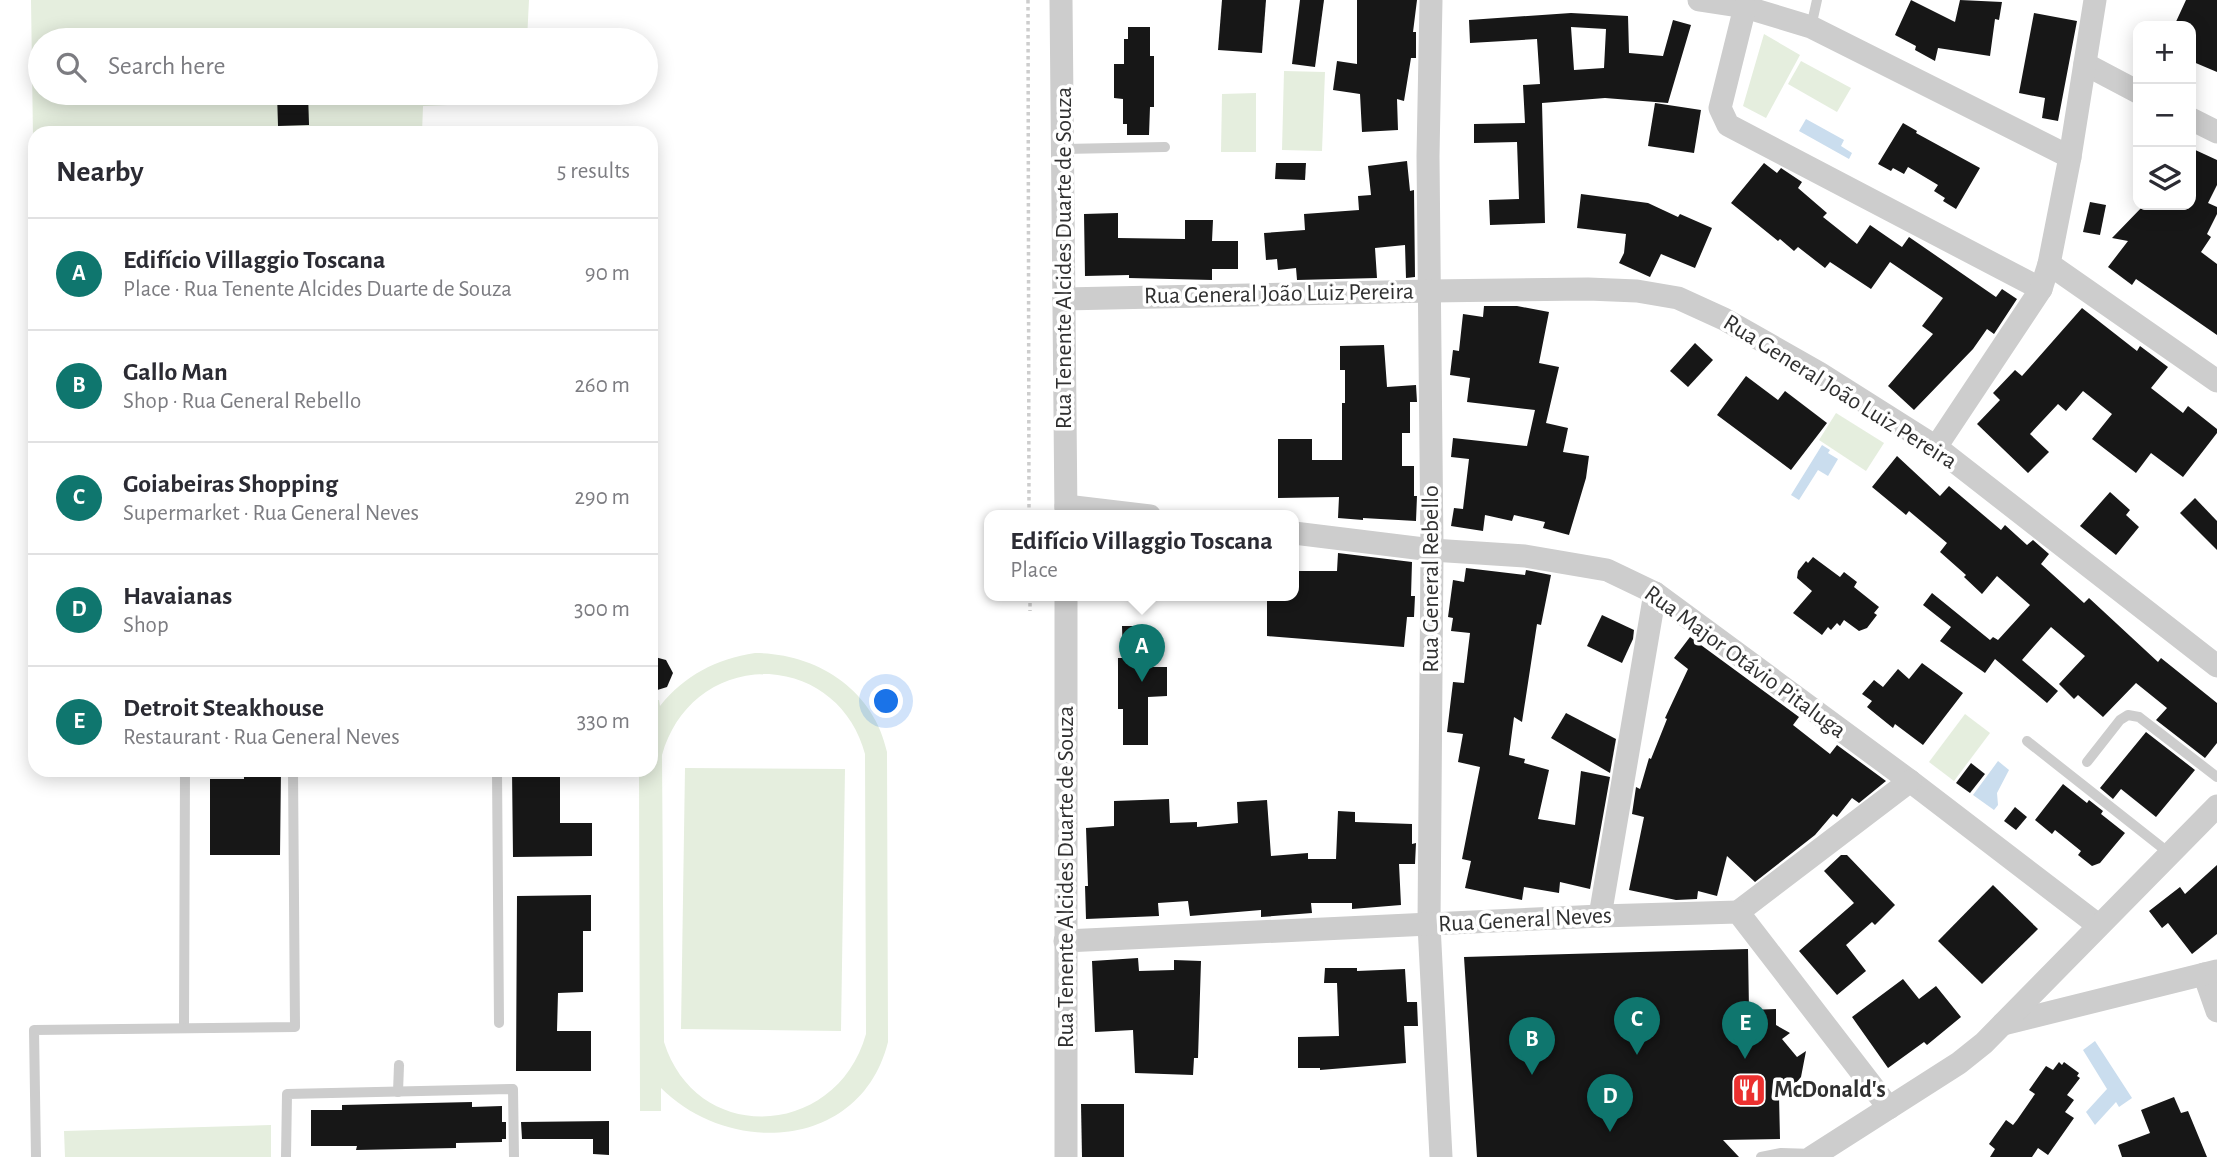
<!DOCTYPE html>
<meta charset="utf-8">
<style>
:root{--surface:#fff;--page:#f7f7f7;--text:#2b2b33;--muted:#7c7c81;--line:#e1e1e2;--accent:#0f766e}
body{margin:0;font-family:"Alegreya Sans",sans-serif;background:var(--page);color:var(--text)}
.controls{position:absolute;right:21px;top:21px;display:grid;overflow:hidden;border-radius:14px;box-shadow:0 4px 18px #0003}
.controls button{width:63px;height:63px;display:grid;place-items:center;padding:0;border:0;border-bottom:2px solid var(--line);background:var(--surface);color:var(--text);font:35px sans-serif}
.you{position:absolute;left:887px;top:702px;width:24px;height:24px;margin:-18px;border:5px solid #fff;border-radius:50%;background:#1a73e8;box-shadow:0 0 0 10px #1a73e833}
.badge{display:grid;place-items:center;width:46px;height:46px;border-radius:50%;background:var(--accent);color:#fff;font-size:23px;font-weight:700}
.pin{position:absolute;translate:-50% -58px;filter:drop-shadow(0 2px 4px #0008)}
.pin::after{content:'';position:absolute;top:37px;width:24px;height:21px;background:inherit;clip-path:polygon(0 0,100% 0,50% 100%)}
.popup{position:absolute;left:984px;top:510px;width:315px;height:91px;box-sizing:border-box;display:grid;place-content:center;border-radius:14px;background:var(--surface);filter:drop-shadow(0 2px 5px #0005);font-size:23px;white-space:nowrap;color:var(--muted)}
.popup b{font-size:26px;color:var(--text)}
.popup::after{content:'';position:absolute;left:50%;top:100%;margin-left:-14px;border:14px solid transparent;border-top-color:var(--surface)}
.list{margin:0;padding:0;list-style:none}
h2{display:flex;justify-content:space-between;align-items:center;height:91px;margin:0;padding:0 28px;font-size:30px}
h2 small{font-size:23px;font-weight:400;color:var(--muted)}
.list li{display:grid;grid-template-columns:46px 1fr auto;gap:21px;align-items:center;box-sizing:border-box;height:112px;padding:0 28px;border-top:2px solid var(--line)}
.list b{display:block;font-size:26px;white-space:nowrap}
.list p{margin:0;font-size:23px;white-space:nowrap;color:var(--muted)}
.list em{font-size:23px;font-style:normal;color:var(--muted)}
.icon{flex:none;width:38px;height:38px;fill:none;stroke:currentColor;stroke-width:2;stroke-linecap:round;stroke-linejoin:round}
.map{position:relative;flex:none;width:2217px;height:1157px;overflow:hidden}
.search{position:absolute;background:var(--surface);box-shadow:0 4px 18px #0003;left:28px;top:28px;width:630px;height:77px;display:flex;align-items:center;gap:18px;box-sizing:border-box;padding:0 24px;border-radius:38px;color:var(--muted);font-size:26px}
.panel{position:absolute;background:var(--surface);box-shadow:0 4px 18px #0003;left:28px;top:126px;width:630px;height:651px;border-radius:21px}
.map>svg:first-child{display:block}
.green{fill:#e5eede;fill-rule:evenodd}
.water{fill:#caddee}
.building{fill:#171717;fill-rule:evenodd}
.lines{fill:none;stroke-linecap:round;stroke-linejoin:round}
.path{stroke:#cdcdcd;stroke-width:3.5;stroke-dasharray:3.5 3.5;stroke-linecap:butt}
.lane{stroke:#cdcdcd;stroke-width:10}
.street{stroke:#cdcdcd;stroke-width:23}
.labels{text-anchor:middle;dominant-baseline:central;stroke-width:7;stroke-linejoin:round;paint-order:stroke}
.street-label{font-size:24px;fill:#303030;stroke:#fff}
.poi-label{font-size:24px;font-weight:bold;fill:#303030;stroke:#fff;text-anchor:start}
</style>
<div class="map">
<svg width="2217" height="1157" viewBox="0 0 2217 1157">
<rect width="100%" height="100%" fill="#fff"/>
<g class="green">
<polygon points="31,0 529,0 527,40 40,40 40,93 526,93 526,102 423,106 422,133 35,133 35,275"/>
<polygon points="1764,34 1800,55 1766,118 1743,106"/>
<polygon points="1801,61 1851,88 1837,112 1788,84"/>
<polygon points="1284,71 1325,72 1322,151 1282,150"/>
<polygon points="1256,93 1256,152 1221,152 1222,94"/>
<polygon points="1836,413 1884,443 1866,471 1819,440"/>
<path d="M755,653C817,653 874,690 887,752L888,1042C861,1150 730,1157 661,1088V1111H640L639,770H651V700H659L660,706C685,675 716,659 755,653ZM769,674C816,677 853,708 865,754L866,1034C837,1138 697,1147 664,1042L662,755C676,705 717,673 769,674Z"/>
<polygon points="1965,714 1990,733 1954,781 1929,762"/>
<polygon points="685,768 845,769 841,1031 681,1029"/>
<polygon points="271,1125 271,1157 65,1157 64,1131"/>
</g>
<g class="water">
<polygon points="1806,119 1844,140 1841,146 1852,153 1849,159 1799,131"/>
<polygon points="1822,445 1830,450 1828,453 1838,459 1828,476 1818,470 1799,500 1791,495"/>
<polygon points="1998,761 2009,770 1997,793 1998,805 1994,810 1973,795"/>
<polygon points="2095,1041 2132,1098 2119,1107 2116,1102 2095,1125 2086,1112 2107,1089 2083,1050"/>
</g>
<g class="building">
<polygon points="1222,0 1266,0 1262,53 1218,50"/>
<polygon points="1300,0 1324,0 1315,67 1292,64"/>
<polygon points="1357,0 1417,0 1413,32 1416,32 1416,58 1411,58 1404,101 1397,99 1398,130 1362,132 1360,94 1333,90 1337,61 1357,64"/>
<polygon points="1911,0 1955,22 1960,0 2002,2 1999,20 1995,19 1990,56 1938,48 1935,61 1915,50 1916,46 1895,35"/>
<polygon points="2186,0 2217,0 2217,72 2191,61 2191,26 2174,26"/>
<path d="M1571,13L1628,16L1629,53L1663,56L1673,20L1691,25L1668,103L1605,98L1542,103L1545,223L1490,225L1489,200L1519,199L1517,142L1474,143V124L1525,123L1523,85L1540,84L1537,39L1470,43L1469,20ZM1571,27L1606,29L1604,68L1574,70Z"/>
<polygon points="2034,13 2077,21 2058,121 2042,118 2045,98 2019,93"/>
<polygon points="1128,27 1150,27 1150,56 1154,56 1154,107 1150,107 1149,135 1127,135 1127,124 1123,124 1123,99 1114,98 1114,64 1124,64 1124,39 1128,39"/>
<polygon points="277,93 308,93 309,125 278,126"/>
<polygon points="1655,103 1701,110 1694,153 1648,146"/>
<polygon points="1903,123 1917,131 1916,133 1980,168 1956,209 1943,201 1945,198 1934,191 1938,185 1908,167 1904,174 1893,168 1891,171 1878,164"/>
<polygon points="2191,148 2217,160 2217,185 2208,203 2217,207 2217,214 2207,234 2211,237 2201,252 2217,264 2217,335 2136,279 2132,285 2108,267 2128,241 2112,238 2144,205 2191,205"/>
<polygon points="1407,161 1410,191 1414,190 1415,277 1406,278 1405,245 1375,248 1377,278 1297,280 1296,268 1278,270 1277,259 1266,260 1264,233 1305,230 1304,214 1359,210 1358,196 1371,195 1368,166"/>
<polygon points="1276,163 1306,163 1305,180 1275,179"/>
<polygon points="1764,163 1777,173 1781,168 1802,182 1798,188 1827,213 1823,217 1857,244 1870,225 1902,247 1909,237 1996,297 2002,289 2017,299 1994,334 1987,329 1973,349 1914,410 1888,386 1933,334 1922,326 1943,298 1890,262 1871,289 1830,262 1825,268 1798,247 1794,251 1780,239 1778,241 1731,203"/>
<polygon points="1581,194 1648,203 1678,217 1680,214 1712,228 1695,268 1661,254 1650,277 1619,263 1624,253 1626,234 1577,228"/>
<polygon points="2090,202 2106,205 2100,235 2083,232"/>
<polygon points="1118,213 1118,238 1185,239 1185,220 1213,220 1212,241 1238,241 1238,269 1212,269 1212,280 1129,278 1129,275 1085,276 1084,214"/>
<polygon points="1484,306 1517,306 1549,312 1539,363 1559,367 1546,423 1568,428 1563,452 1589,456 1586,478 1569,535 1543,528 1545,522 1514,515 1512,521 1485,515 1483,531 1451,526 1454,508 1463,509 1469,459 1451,457 1453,438 1527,446 1535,410 1467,402 1470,378 1450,375 1453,350 1459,351 1463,314 1483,317"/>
<polygon points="2082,308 2137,351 2140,346 2168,367 2151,388 2183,413 2188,406 2217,429 2217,433 2183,477 2151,453 2136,473 2092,439 2112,414 2083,391 2066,411 2058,404 2030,434 2049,452 2028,473 1977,424 2000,400 1993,393 2015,370 2022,376"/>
<polygon points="1695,343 1713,360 1688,387 1670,371"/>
<polygon points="1384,345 1387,387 1416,385 1417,402 1410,402 1410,433 1402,433 1402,466 1414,466 1414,496 1417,496 1416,521 1363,518 1363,520 1338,518 1339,497 1278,498 1278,439 1312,439 1312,460 1342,460 1342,403 1345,403 1345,370 1340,370 1340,346"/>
<polygon points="1746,376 1778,400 1785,391 1827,423 1791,470 1717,415"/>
<polygon points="1897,456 1940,496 1949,486 2001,530 2005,525 2027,545 2033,540 2049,554 2041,564 2084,603 2089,598 2158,662 2161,658 2217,703 2217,743 2205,758 2156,720 2167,708 2136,683 2103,717 2078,695 2074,699 2059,684 2085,656 2051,627 2022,660 2058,691 2047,703 1995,659 1985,673 1940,641 1951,627 1923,605 1932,593 1990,640 1993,637 1998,640 2030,605 1997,576 1982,594 1964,577 1966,575 1940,552 1947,543 1909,511 1906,515 1872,487"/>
<polygon points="2110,492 2130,510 2126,515 2139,527 2116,555 2080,526"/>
<polygon points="2195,498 2217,521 2217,550 2180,513"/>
<polygon points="1338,553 1412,562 1411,596 1415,596 1414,617 1407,617 1404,647 1267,636 1267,596 1294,596 1294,571 1337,571"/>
<polygon points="1813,557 1840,577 1844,572 1857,582 1854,587 1879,607 1874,613 1877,615 1867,628 1859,631 1844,620 1840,626 1837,623 1831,630 1828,627 1822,635 1793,613 1812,591 1797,578 1798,571 1806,561 1808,563"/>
<polygon points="1466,568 1525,575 1526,570 1551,575 1541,625 1537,624 1522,722 1514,717 1509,755 1525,759 1524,763 1549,770 1538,819 1575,825 1581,771 1610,777 1590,889 1560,882 1559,893 1524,887 1522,900 1465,888 1471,861 1462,859 1480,767 1458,762 1463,734 1447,732 1453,682 1464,683 1470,633 1451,631 1453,618 1448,617 1453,580 1464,582"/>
<polygon points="1602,615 1634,630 1633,639 1622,663 1587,646"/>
<polygon points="1122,626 1147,626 1148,667 1167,667 1167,696 1148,697 1148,745 1123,745 1123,709 1118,709 1118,658 1123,658"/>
<polygon points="1690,637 1799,717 1793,725 1830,754 1837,745 1886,781 1859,803 1852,798 1837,817 1833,814 1815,835 1755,882 1727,856 1717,896 1698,891 1697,899 1676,900 1629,890 1644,817 1632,814 1636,787 1640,789 1649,758 1651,759 1667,719 1665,718 1688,669 1674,658"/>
<polygon points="651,656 666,660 673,673 667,687 651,692"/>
<polygon points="1922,663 1963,693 1923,745 1895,724 1893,728 1867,707 1872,701 1862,694 1874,680 1883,687 1898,669 1909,679"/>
<polygon points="1566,713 1616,739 1610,773 1551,738"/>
<polygon points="2146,732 2195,770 2156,817 2121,789 2113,799 2100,788"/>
<polygon points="1971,763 1985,774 1970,793 1956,783"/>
<polygon points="244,770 281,770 280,855 210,855 210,779 244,779"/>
<polygon points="512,770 560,770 560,823 592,823 592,856 513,857"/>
<polygon points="2063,784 2087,803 2089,800 2103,811 2101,814 2125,833 2100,863 2092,866 2078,855 2081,851 2055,830 2052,834 2035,820"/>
<polygon points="1169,799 1170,823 1197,822 1197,827 1238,823 1237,802 1267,800 1271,856 1308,853 1308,859 1336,859 1338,811 1355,812 1355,822 1412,824 1412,844 1416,843 1415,864 1399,864 1401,905 1352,909 1352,903 1311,903 1312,913 1261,917 1261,910 1190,916 1188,901 1158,903 1159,916 1086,919 1085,886 1088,886 1086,828 1114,826 1114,801"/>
<polygon points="2015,807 2027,817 2016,830 2004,821"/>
<polygon points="1841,855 1847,855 1895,905 1875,925 1872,922 1846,945 1866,971 1837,995 1799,951 1854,903 1824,871"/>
<polygon points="2217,865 2217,934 2192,954 2168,923 2162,928 2149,911 2180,887 2185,894"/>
<polygon points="1993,885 2038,929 1982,984 1938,941"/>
<polygon points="591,895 591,931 583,931 583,992 558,993 557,1031 591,1031 591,1071 516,1071 517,896"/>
<polygon points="1748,949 1749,1010 1776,1009 1776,1025 1790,1033 1782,1039 1797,1057 1806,1051 1801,1077 1791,1089 1779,1096 1780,1139 1723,1140 1739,1157 1477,1157 1464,957"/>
<polygon points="1138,958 1139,971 1174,970 1174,960 1201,961 1198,1058 1194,1058 1193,1075 1135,1073 1133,1030 1095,1032 1092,961"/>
<polygon points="1325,968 1357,968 1357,971 1405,969 1407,1002 1417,1002 1418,1026 1404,1026 1406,1063 1320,1070 1320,1068 1298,1068 1298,1037 1339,1036 1337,983 1324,983"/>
<polygon points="1903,979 1919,999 1936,986 1961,1017 1927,1045 1924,1042 1888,1068 1852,1017"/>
<polygon points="2059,1062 2062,1065 2064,1062 2079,1073 2077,1076 2080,1078 2067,1095 2074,1100 2065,1112 2074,1118 2048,1155 2038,1148 2032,1157 1990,1157 1995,1149 1989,1144 2006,1120 2013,1125 2017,1120 2035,1094 2029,1090 2046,1066 2053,1070"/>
<polygon points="2174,1097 2181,1113 2188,1111 2207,1157 2122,1157 2118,1145 2150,1133 2141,1110"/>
<polygon points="472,1102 472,1107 502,1106 502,1122 506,1122 506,1139 502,1139 502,1142 456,1143 456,1148 356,1150 357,1146 311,1146 311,1110 342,1110 342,1105"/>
<polygon points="1081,1104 1124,1104 1124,1157 1082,1157"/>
<polygon points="609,1121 609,1155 593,1154 593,1139 522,1139 521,1122"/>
</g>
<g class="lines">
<g class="path">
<polyline points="1028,0 1029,516"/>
<polyline points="1030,596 1030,611"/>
</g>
<g class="lane">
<polyline points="1811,27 1817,0"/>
<polyline points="1064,149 1165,147"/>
<polyline points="2027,741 2169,853"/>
<polyline points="2087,762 2120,720 2128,715 2139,717 2217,777"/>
<polyline points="497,770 499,1023"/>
<polyline points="184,1028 185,770"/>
<polyline points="398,1092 399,1065"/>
<polyline points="36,1157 34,1030 295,1027 293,770"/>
<polyline points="286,1157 287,1094 513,1089 514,1157"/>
<polyline points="1761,1157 1781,1153 1814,1154"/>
</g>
<g class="street">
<polyline points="1061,0 1066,516"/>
<polyline points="1431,0 1428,156 1432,550 1429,925 1441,1157"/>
<polyline points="1699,0 1745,7 1811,27 2070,157"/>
<polyline points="1745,7 1720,108 1728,125 2041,289"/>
<polyline points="2085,64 2138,92"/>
<polyline points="2191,119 2217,132"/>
<polyline points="2049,264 2217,381"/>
<polyline points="1064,299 1430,291 1588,289 1637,291 1678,298 1724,319 1819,373 1936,447 2217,666"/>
<polyline points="1936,447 2041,289 2049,264 2070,157 2095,0"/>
<polyline points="1066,506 1150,516"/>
<polyline points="1294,533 1432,550 1525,556 1607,570 1655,593 1910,781 2098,925"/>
<polyline points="1066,596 1066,1157"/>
<polyline points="1738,912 1910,781"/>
<polyline points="1600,916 1655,593"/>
<polyline points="1065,941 1600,916 1738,912 1889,1108"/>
<polyline points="2204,974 2217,1011"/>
<polyline points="2003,1024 2217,971"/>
<polyline points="1812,1157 1959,1063 1984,1043 2217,806"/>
</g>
</g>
<defs>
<g id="restaurant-square" transform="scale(1.75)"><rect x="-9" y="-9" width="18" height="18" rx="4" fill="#eb302f" stroke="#fff"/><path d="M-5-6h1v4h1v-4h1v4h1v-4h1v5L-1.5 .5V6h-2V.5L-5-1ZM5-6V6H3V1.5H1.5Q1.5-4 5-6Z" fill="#fff"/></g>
</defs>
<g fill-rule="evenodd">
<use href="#restaurant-square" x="1749" y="1090"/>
</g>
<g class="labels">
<g class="street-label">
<text transform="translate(1064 258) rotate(-90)">Rua Tenente Alcides Duarte de Souza</text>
<text transform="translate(1279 294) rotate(-1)">Rua General João Luiz Pereira</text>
<text transform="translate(1840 392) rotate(32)">Rua General João Luiz Pereira</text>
<text transform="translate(1431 579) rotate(-90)">Rua General Rebello</text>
<text transform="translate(1745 662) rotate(36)">Rua Major Otávio Pitaluga</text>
<text transform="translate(1066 877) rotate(-90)">Rua Tenente Alcides Duarte de Souza</text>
<text transform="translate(1525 920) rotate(-3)">Rua General Neves</text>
</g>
<g class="poi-label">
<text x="1774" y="1090">McDonald's</text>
</g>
</g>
</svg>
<div class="controls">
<button>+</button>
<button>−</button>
<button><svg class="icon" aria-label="layers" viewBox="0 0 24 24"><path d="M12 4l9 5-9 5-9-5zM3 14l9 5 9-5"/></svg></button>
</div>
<div class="you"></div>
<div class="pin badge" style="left:1142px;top:682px">A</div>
<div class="popup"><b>Edifício Villaggio Toscana</b>Place</div>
<div class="pin badge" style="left:1532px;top:1075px">B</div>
<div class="pin badge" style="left:1637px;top:1055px">C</div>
<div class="pin badge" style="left:1610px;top:1132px">D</div>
<div class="pin badge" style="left:1745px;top:1059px">E</div>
<div class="search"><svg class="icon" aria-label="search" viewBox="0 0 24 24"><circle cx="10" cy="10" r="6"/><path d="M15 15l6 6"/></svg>Search here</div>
<section class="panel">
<h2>Nearby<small>5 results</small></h2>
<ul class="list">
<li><span class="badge">A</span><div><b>Edifício Villaggio Toscana</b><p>Place · Rua Tenente Alcides Duarte de Souza</p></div><em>90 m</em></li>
<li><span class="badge">B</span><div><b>Gallo Man</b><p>Shop · Rua General Rebello</p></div><em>260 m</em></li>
<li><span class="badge">C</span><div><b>Goiabeiras Shopping</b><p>Supermarket · Rua General Neves</p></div><em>290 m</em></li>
<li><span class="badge">D</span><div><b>Havaianas</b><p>Shop</p></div><em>300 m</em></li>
<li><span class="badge">E</span><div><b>Detroit Steakhouse</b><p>Restaurant · Rua General Neves</p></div><em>330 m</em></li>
</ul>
</section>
</div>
